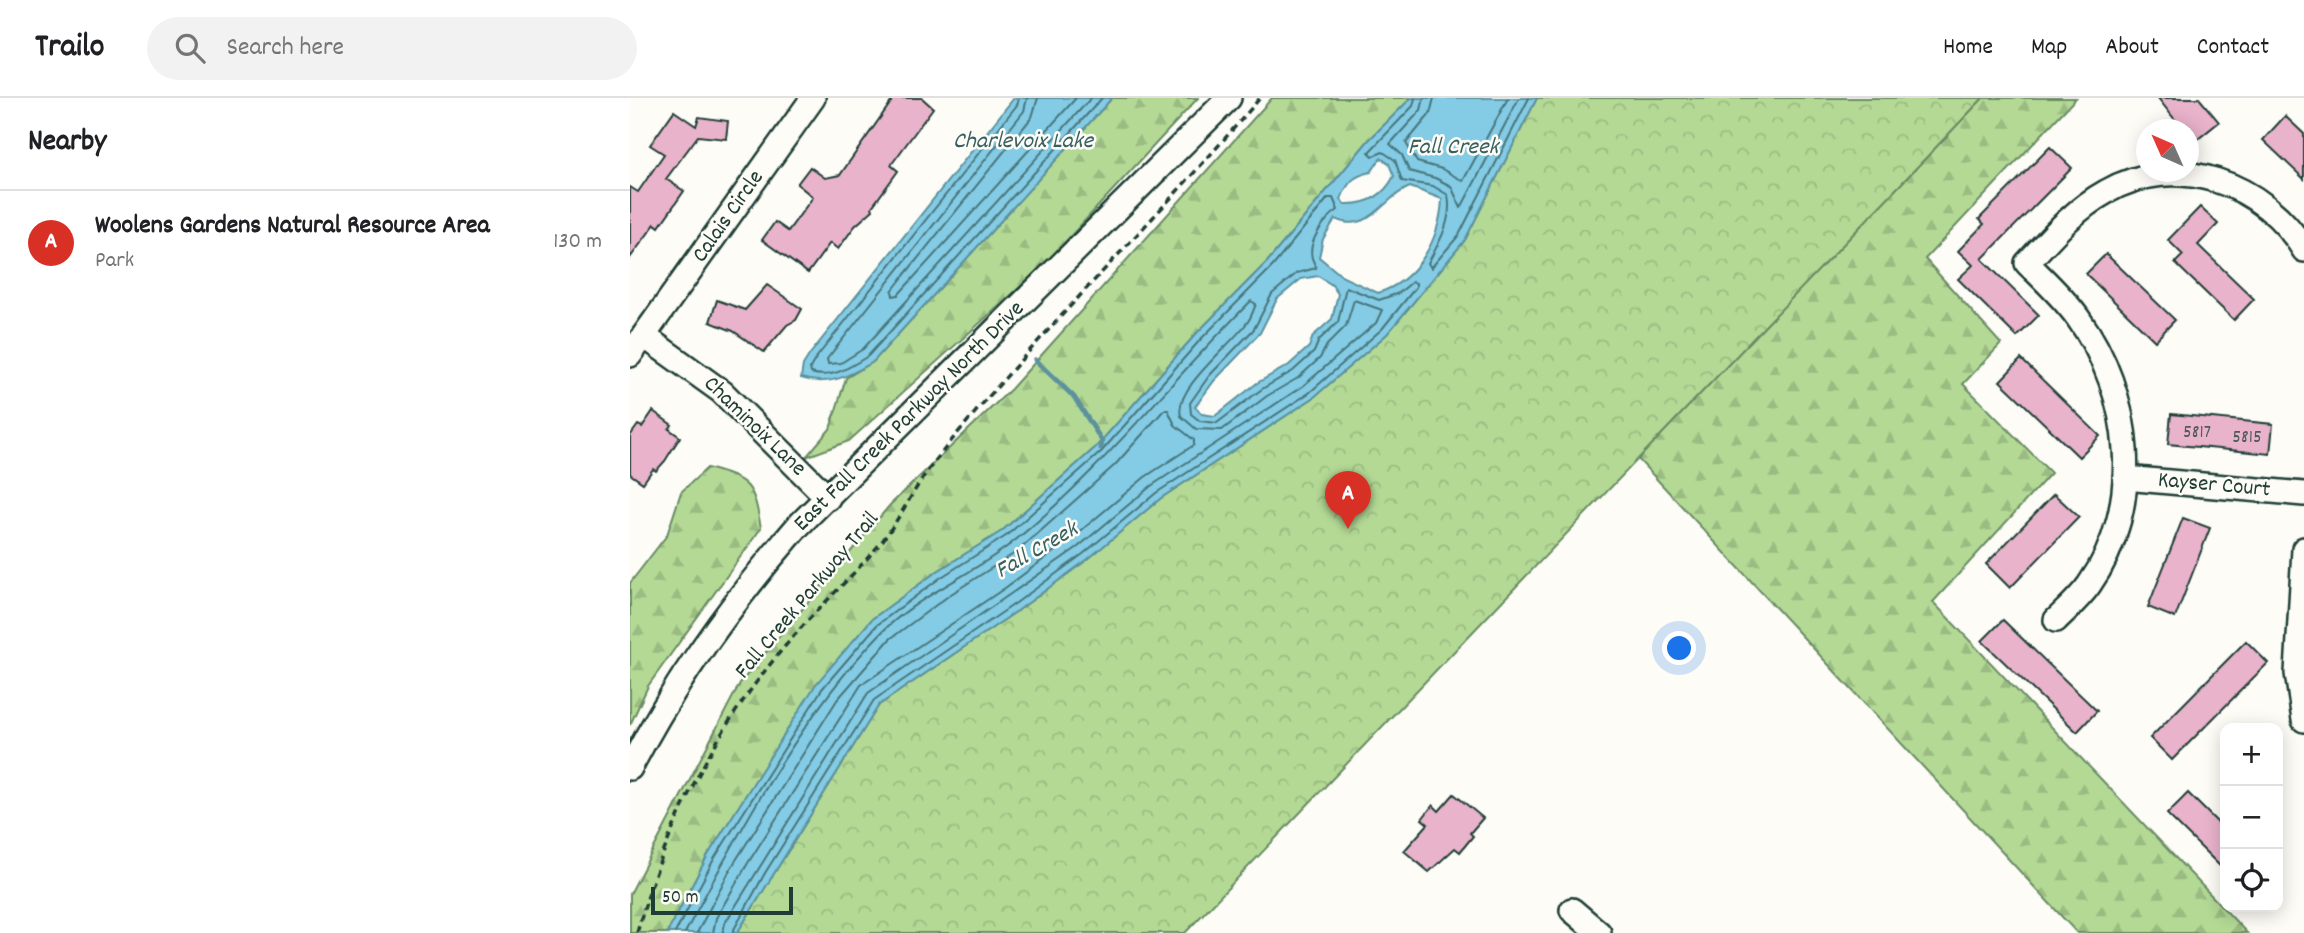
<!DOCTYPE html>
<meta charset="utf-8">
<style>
:root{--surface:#fff;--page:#f2f2f2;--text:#202124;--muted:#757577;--line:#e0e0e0;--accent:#d93025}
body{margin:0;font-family:Dekko,sans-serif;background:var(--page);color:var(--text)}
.controls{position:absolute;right:21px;bottom:21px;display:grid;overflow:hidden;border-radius:14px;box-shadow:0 4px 18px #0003}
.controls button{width:63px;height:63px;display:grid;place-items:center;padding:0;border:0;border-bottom:2px solid var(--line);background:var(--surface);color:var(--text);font:35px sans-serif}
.compass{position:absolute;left:1506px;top:21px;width:63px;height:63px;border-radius:50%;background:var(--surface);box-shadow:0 4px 18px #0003;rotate:315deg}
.scale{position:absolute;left:21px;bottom:18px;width:142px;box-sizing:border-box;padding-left:7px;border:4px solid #1f3d34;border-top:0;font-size:19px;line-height:24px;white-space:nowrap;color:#1f3d34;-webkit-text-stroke:5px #fdfcf7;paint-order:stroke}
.you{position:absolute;left:1050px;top:551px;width:24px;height:24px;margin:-18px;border:5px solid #fff;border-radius:50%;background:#1a73e8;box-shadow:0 0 0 10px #1a73e833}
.badge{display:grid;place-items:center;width:46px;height:46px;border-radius:50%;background:var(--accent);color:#fff;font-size:23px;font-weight:700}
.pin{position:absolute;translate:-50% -58px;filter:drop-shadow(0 2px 4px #0008)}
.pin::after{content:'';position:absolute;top:37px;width:24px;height:21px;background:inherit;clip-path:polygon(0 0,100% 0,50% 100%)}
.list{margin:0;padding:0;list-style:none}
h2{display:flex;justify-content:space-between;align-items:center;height:91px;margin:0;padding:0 28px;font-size:30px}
h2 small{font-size:23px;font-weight:400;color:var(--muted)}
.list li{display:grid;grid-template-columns:46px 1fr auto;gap:21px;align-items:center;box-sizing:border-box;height:105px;padding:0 28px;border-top:2px solid var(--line)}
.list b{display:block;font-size:26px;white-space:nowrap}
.list p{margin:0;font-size:23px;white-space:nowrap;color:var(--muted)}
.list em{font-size:23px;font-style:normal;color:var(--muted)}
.icon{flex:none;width:38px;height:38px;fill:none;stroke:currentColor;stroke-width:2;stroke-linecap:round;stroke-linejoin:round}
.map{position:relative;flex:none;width:1674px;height:835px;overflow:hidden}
header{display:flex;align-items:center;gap:42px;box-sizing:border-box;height:98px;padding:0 35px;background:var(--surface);border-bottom:2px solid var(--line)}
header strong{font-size:33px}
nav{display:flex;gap:38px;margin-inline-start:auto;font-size:24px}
.search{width:490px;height:63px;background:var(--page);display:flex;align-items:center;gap:18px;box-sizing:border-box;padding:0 24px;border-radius:38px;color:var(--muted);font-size:26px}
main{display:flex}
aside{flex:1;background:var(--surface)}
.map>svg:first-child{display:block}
.forest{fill:url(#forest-firs);stroke:#698b64;stroke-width:2}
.park{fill:url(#park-crowns);stroke:#698b64;stroke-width:2}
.water{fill:#84cbe5;stroke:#5c929e;stroke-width:2;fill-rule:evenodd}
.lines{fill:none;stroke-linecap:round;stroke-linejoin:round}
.shore{stroke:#47767b;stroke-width:2}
.stream{stroke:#5c929e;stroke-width:5}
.building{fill:#e9b3cb;stroke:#1f3d34;stroke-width:2}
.minor-casing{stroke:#1f3d34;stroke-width:28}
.path{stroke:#1f3d34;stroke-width:3.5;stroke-dasharray:7 5;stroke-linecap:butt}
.minor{stroke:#fdfcf7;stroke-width:23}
.labels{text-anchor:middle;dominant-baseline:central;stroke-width:5;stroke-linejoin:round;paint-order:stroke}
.number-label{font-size:19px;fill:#525a5a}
.street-label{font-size:23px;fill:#1f3d34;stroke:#fdfcf7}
.water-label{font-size:24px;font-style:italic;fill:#386060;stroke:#fdfcf7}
</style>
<header>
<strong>Trailo</strong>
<div class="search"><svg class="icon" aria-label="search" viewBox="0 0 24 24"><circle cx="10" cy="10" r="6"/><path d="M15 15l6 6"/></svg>Search here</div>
<nav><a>Home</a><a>Map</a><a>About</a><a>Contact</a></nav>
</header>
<main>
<aside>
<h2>Nearby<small></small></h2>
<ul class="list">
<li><span class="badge">A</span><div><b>Woolens Gardens Natural Resource Area</b><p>Park</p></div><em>130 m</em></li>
</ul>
</aside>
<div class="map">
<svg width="1674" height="835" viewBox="0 0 1674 835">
<defs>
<pattern id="forest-firs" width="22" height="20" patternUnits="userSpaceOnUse" patternTransform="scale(1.75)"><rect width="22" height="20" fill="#b3d995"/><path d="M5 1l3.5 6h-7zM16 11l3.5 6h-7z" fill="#9abb81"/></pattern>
<pattern id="park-crowns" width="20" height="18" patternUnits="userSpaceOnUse" patternTransform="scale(1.75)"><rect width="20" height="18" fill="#b3d995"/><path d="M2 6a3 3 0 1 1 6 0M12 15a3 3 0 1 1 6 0" fill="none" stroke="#9abb81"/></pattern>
</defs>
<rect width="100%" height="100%" fill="#fdfcf7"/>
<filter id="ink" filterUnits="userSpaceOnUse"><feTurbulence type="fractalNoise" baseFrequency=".0143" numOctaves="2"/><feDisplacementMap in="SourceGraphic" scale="14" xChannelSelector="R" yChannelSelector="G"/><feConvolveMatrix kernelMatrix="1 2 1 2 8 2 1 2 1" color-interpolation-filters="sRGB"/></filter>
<g filter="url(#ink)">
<g class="forest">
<polygon points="482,0 568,0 411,170 219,343 176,359 200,331 216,280 243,264"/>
<polygon points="642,0 781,0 738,43 638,163 566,236 466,349 372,433 306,474 242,521 186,587 78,757 37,835 0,835 0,796 110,585 260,407 381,291"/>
<polygon points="1353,0 1446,0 1295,161 1371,246 1333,286 1421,375 1303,504 1617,835 1447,835 1008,361"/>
<path d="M77,370C121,382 123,386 131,430L18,588L0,627V485L37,437L51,394Z"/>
</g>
<polygon class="park" points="907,0 1353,0 555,835 107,835 249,607 390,511 458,461 531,400 683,300 757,236 835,142"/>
<g class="water">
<path d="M384,0H482L243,264C219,278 198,289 171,280L173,267L180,256Z"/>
<path d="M781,0H907L835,142L757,236L683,300L531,400L458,461L390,511L249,607L107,835H37L78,757L186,586L242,521L306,474L372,433L466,349L566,236L638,163L738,43ZM751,60L759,66L764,78C754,98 736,107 714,106L711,101C718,84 723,78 741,74ZM780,89L812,101C810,141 788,182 748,195L713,179L689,159L693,141L705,121C741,137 752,99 780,89ZM688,178L702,187L708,196L702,221L683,238L679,249L659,267L627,285L585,318L572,316L565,309L584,283L630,235L647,201L671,181Z"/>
</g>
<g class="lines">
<g class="shore">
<path d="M389,0L387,7L186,260L180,270L181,275C201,282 222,268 238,258L472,0"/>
<polyline points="397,0 394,13 197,261 198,266 211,265 233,251 461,0"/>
<polyline points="408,0 402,19 272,180 262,193 263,198 268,197 446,0"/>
<path d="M785,0L783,8L739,54L743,58L753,54L765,62L772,83L803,88L818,97C823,122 809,145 798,165L801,170L829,137L899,0"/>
<polyline points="794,0 791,12 760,46 772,57 779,73 805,80 821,88 831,110 889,0"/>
<polyline points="804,0 800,16 776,45 787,64 812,71 833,83 878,0"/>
<path d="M45,835L84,761L192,591L247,527L310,480L376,438L471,354L571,241L643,168L698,100H703L708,112C696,120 677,143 682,160C683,164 686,167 686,170L667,175L642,196L624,231L579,278L560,305L561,316L570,323L587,325L632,291L663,273L684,254L689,242L708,224L716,189L749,202L769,195L782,184L786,185V189L752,231L679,295L526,395L453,456L386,505L244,602L135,775L102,835"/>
<path d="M55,835C107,737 174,613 252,534C289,497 342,477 383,444C473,372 539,284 621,203L626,206C623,213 621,221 616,226C601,247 543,291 551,318L566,331L592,332L637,298L668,280L690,260L697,247L716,228L724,202L752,212L746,225L673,288L521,388L448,449L238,595L95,825L93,835"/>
<polyline points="67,835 101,770 207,602 260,541 321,496 388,453 485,367 534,312 538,312 545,327 564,342 564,347 515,379 441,441 375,490 231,587 118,765 86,820 83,835"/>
</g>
<polyline class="stream" points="405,262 444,299 472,343 471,350"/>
</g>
<g class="building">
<polygon points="264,0 292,0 303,10 261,67 268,73 242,109 243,112 225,128 208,151 200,145 178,175 132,142 145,124 158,133 183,99 167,86 180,69 195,80 210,77"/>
<polygon points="1528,0 1569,0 1589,24 1563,45 1558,32 1553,32"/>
<polygon points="44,13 66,28 69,19 98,23 96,41 68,38 36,81 54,93 29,129 25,126 0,160 0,89 8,94 34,56 20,47"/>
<polygon points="1655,18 1674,36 1674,81 1633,42"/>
<polygon points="1420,49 1442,70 1352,161 1409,217 1387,239 1328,181 1343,167 1328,153 1354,126 1349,121"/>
<polygon points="1570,109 1588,126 1568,147 1624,201 1604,222 1545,165 1553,157 1538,142"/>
<polygon points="1476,156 1545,222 1525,243 1456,176"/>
<polygon points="137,187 172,211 166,222 157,227 134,254 103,233 80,224 87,202 115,212"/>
<polygon points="1391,261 1470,338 1449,359 1370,283"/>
<polygon points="23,313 42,327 39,331 50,339 35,363 26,373 23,371 13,385 0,376 0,338 8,327 12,329"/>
<polygon points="1541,316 1643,326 1640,356 1538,346"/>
<polygon points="1424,396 1449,419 1380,490 1356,466"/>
<polygon points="1553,420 1580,430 1545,520 1518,509"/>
<polygon points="1373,522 1467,613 1447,634 1352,543"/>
<polygon points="1616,543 1638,565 1542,662 1520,640"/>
<polygon points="1558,695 1595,732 1595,773 1537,716"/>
<polygon points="824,696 853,720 840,735 843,738 830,754 825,750 799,774 774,753 798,726 792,721 803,707 809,713"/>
</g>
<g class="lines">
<g class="minor-casing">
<g id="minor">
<polyline points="14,238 92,294 198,400"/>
<polyline points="0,257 183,0"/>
<polyline points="1495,380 1674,396"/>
<polyline points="1674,451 1667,575 1674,622"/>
<path d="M1426,522C1437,511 1450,500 1459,487C1515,408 1503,296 1448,220C1433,199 1414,182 1397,165C1421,139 1445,111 1476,94C1546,53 1635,85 1674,152"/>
<path d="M0,670C46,581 102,504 167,429L599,0"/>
<polyline points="942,812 969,835"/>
</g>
</g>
<path class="path" d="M7,835C36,729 84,631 156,547C187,510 223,479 253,442C269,421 281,397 296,375C323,339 354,304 384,270C465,179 551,93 630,0"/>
<use href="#minor" class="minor"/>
</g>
</g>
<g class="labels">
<g class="number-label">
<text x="1567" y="335">5817</text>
<text x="1617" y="340">5815</text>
</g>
<g class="street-label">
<text transform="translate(99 119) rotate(-55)">Calais Circle</text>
<text transform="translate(280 319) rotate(-45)">East Fall Creek Parkway North Drive</text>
<text transform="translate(124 329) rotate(44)">Chaminoix Lane</text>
<text transform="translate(1584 388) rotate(5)">Kayser Court</text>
<text transform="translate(178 498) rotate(-50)">Fall Creek Parkway Trail</text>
</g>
<g class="water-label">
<text x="393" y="44">Charlevoix Lake</text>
<text x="823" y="50">Fall Creek</text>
<text transform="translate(407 453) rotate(-30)">Fall Creek</text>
</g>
</g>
</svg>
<div class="controls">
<button>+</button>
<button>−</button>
<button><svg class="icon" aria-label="locate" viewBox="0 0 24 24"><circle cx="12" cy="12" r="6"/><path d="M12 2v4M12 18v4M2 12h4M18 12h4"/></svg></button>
</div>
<svg class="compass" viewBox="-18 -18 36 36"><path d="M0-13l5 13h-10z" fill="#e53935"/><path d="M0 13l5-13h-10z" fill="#757577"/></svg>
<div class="scale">50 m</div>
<div class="you"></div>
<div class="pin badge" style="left:718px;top:431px">A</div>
</div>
</main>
